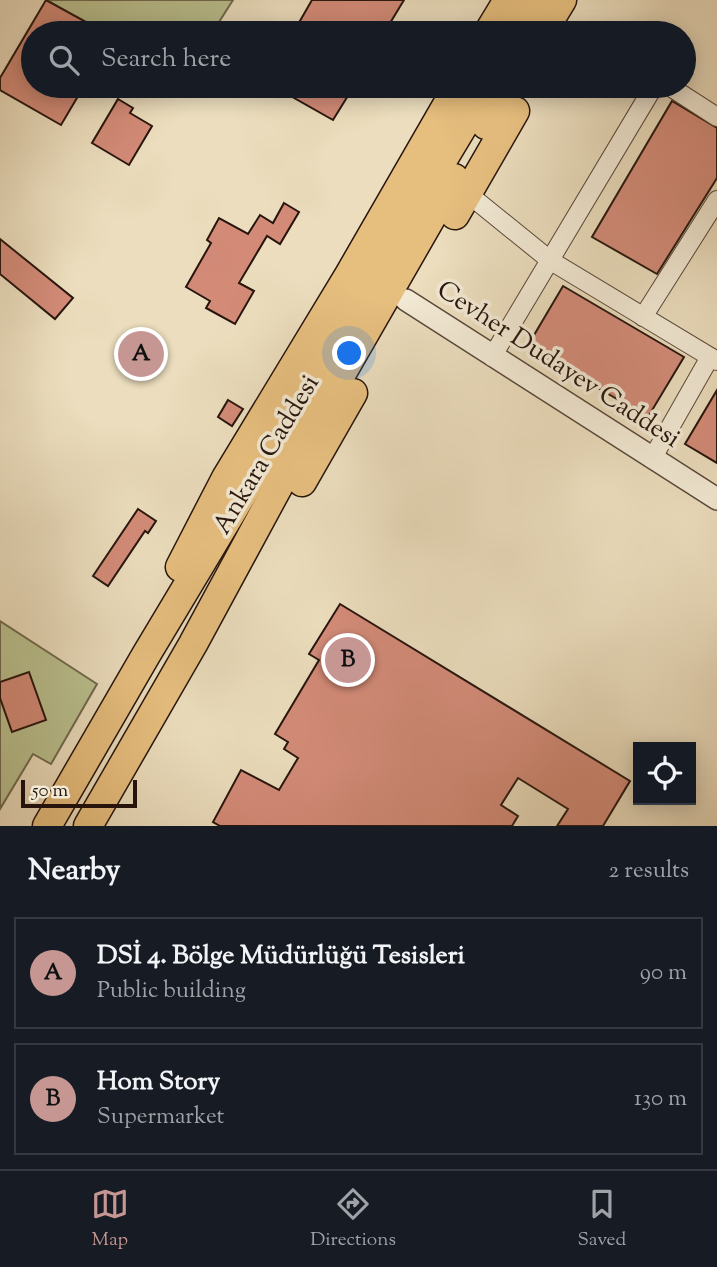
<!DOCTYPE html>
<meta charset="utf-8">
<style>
:root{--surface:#171b24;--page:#242831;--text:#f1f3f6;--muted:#9ea1a6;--line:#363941;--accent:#c59692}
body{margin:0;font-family:"Sorts Mill Goudy",serif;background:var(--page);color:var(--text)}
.controls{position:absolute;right:21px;bottom:21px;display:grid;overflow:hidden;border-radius:0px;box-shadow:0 4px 18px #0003}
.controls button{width:63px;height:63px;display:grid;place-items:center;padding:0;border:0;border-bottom:2px solid var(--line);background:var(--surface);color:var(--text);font:35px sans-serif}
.scale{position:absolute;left:21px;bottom:18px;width:116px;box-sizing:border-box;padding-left:7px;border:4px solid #27150d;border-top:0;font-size:19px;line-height:24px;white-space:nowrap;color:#27150d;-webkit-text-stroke:5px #f2e9d4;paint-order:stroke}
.you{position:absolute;left:350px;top:354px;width:24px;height:24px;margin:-18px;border:5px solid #fff;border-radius:50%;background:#1a73e8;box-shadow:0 0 0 10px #1a73e833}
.badge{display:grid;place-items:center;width:46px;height:46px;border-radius:50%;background:var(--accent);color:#111;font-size:23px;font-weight:700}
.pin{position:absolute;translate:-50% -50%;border:4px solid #fff;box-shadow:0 2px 7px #0006}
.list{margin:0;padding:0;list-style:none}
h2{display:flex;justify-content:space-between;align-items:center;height:91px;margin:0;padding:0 28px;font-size:30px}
h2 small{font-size:23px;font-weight:400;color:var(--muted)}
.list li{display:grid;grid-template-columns:46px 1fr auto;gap:21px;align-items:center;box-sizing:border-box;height:112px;margin:0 14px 14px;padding:0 14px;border:2px solid var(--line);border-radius:0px}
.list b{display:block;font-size:26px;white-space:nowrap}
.list p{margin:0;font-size:23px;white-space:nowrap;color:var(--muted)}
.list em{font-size:23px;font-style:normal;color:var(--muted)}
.icon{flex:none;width:38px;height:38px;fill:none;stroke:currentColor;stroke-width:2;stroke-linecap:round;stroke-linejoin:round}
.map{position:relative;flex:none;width:717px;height:826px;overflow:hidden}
.search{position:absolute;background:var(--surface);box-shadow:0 4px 18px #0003;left:21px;right:21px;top:21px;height:77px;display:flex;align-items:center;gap:18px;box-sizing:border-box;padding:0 24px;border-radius:38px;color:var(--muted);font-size:26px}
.sheet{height:343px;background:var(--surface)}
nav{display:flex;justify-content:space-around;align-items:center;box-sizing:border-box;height:98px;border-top:2px solid var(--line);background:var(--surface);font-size:19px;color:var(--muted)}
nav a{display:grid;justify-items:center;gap:4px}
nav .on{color:var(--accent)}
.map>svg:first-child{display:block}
.green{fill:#bac08f;stroke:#706a4e;stroke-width:2}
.building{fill:#d38b78;stroke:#27150d;stroke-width:2}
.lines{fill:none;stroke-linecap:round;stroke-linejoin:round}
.minor-casing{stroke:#584739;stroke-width:20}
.tertiary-casing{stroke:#584739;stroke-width:24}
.primary-casing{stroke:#27150d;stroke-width:31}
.minor{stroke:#f2e9d4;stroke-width:18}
.tertiary{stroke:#f2e9d4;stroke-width:21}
.primary{stroke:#e6be7e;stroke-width:28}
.labels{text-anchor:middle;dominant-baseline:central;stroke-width:7;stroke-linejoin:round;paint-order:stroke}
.street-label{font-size:26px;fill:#27150d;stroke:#f2e9d4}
</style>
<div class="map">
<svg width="717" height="826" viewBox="0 0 717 826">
<rect width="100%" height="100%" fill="#ebddbd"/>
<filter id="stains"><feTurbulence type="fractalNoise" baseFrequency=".00286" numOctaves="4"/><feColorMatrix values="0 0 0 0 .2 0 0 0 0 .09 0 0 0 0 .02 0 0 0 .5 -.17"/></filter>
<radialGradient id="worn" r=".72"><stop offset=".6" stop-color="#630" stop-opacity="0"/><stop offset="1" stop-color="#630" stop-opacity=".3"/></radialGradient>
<g class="green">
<polygon points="47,0 233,0 212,33 102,33"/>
<polygon points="0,621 97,684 51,764 33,754 0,809"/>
</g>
<g class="building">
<polygon points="46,0 106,33 33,33 33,86 84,86 61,125 0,90 0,78"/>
<polygon points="312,0 404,0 384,33 293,33"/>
<polygon points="273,86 354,86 333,120"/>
<polygon points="118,99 133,108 130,113 152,126 129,165 92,143"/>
<polygon points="672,101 717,128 717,178 657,274 592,237"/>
<polygon points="284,203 299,212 280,244 267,236 239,283 254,291 235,324 206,308 210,301 186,287 211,243 207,240 219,218 248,234 260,215 273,223"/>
<polygon points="0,239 73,298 55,319 0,274"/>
<polygon points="563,286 684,357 648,417 527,347"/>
<polygon points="717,390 717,463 685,444"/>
<polygon points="228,400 243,409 232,426 218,417"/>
<polygon points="138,509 156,521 148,533 145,531 108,586 93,576"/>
<polygon points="340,604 630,781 603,826 557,826 568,809 518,778 501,805 518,816 512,826 220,826 213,822 241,770 279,790 298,758 284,749 288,742 275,734 319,660 309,654"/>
<polygon points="29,672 46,720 12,732 0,698 0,682"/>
</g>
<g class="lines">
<g class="minor-casing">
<g id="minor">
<polyline points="669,86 717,117"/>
<polyline points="528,88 530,86"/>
<polyline points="467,193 551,261 717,361"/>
<polyline points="643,317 717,200"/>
<polyline points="492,357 654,86"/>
<polyline points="652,459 710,357"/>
</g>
</g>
<g class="tertiary-casing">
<polyline id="tertiary" points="406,300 717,499"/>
</g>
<g class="primary-casing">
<g id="primary">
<polyline points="488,33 508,0"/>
<polyline points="519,33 538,0"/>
<polyline points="542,33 562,0"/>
<polyline points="486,125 510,86"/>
<polyline points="455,215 515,111"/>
<polyline points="302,482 353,393"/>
<polyline points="180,567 226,478 349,275 458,86"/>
<polyline points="47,826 146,655 487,86"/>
<polyline points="88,826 193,644 304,439 454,178"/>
</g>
</g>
<use href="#minor" class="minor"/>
<use href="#tertiary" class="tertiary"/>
<use href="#primary" class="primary"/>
</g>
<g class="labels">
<g class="street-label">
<text transform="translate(558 365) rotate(33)">Cevher Dudayev Caddesi</text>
<text transform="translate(267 455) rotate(-59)">Ankara Caddesi</text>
</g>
</g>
<rect width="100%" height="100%" filter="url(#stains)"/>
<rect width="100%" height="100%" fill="url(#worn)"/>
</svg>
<div class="controls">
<button><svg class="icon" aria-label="locate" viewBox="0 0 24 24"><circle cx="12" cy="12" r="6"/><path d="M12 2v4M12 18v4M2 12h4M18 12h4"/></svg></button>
</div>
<div class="scale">50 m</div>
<div class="you"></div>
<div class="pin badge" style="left:141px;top:354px">A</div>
<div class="pin badge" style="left:348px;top:660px">B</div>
<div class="search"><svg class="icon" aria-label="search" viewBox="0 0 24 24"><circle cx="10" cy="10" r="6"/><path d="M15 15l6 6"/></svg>Search here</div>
</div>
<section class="sheet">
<h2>Nearby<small>2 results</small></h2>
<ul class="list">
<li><span class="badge">A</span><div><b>DSİ 4. Bölge Müdürlüğü Tesisleri</b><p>Public building</p></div><em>90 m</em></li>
<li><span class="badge">B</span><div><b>Hom Story</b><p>Supermarket</p></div><em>130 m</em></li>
</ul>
</section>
<nav>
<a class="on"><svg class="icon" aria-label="map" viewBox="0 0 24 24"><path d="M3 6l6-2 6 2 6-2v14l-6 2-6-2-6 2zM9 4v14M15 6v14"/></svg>Map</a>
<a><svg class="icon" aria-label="directions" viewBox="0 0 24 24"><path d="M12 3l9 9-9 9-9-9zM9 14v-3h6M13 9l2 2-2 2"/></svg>Directions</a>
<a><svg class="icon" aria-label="saved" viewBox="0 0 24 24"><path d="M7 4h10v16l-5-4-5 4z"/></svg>Saved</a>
</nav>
